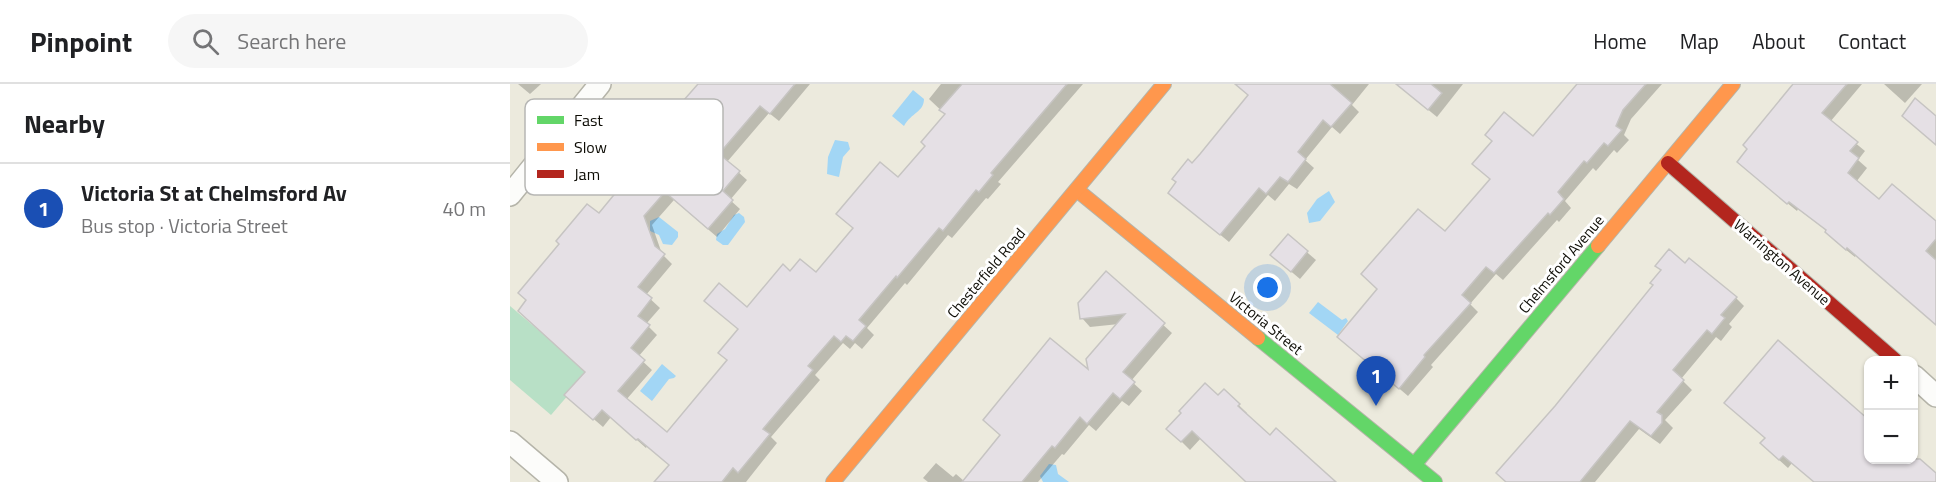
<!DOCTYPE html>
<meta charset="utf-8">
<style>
:root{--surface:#fff;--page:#f6f6f6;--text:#202124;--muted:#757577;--line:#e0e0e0;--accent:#5b5a51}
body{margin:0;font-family:"Titillium Web",sans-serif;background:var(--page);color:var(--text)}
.controls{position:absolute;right:18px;bottom:18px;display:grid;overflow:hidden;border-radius:12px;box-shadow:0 2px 4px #0004}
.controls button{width:54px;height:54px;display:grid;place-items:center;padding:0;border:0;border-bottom:2px solid var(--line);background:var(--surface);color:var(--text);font:30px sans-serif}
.you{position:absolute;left:758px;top:204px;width:21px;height:21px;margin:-15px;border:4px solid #fff;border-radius:50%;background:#1a73e8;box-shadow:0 0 0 9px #1a73e833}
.badge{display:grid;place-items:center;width:39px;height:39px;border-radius:50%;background:var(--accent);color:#fff;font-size:20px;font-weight:700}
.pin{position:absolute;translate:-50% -50px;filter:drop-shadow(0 2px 3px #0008)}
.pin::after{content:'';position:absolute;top:32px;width:21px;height:18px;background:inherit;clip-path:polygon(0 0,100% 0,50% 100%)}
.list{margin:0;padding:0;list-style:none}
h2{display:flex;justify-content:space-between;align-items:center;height:78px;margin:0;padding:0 24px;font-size:26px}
h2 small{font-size:20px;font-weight:400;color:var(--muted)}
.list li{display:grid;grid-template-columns:39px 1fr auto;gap:18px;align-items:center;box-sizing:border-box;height:90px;padding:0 24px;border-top:2px solid var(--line)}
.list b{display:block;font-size:22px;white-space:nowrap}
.list p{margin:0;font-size:20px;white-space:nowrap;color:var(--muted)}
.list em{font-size:20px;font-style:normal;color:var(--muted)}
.icon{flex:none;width:33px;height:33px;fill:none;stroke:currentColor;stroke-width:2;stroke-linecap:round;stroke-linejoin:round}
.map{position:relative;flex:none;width:1426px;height:398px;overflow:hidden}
header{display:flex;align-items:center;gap:36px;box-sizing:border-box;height:84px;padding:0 30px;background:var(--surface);border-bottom:2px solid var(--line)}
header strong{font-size:28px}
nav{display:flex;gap:33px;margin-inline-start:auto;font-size:21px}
.search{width:420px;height:54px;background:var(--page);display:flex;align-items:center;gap:15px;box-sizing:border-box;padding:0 21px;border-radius:33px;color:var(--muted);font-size:22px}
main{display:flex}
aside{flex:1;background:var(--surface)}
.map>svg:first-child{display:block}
.green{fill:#b8e0c6}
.water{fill:#a2d6f5}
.shadow{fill:#0003}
.building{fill:#e5e0e5;stroke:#c6c4c2;stroke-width:1.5}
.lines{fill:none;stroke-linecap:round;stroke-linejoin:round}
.street-casing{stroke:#b5b4a9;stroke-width:24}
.fast-casing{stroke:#b5b4a9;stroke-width:16}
.slow-casing{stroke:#b5b4a9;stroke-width:16}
.jam-casing{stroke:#b5b4a9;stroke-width:16}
.street{stroke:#fcfcfa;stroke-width:21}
.fast{stroke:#63d668;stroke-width:14}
.slow{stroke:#ff974d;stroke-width:14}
.jam{stroke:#b3261e;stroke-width:14}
.labels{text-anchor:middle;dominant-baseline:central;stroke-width:6;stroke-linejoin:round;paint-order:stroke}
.street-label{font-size:15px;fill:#0d0c05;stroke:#fff}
.key{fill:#fff;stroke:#b6b6b4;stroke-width:1.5}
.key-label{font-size:16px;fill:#0d0c05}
</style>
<header>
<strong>Pinpoint</strong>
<div class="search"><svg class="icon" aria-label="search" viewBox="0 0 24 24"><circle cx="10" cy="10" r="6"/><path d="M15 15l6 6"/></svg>Search here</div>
<nav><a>Home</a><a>Map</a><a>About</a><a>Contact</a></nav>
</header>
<main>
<aside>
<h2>Nearby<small></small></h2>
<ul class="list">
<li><span class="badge" style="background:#1a4fb4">1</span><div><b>Victoria St at Chelmsford Av</b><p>Bus stop · Victoria Street</p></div><em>40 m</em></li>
</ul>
</aside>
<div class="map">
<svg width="1426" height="398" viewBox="0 0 1426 398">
<rect width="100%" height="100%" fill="#eceadd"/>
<polygon class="green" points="0,222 78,288 41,331 0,296"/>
<g class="water">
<path d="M403,6L414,15C414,28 401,29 394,42L382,32Z"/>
<polygon points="325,56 338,58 340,65 333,73 329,93 317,90 318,73"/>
<polygon points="819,107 825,118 810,137 799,139 797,129 807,115"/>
<polygon points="229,129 234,133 235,138 218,161 213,161 206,156 207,150 215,145 224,131"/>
<polygon points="149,133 168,148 168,153 162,161 153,160 149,151 140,147 140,137"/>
<polygon points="808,218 832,236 836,234 838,237 828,251 799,229"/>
<polygon points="152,280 166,292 164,294 159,295 142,317 130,307"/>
<polygon points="539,380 546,381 548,390 559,398 533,398 530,392"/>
</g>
<g class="shadow">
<polygon points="8,0 31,0 20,10"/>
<polygon points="207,0 300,0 269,37 259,29 217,78 237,96 220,116 230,125 207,153 164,116 142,141 152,170 162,180 136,211 150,224 136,240 147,251 128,273 142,286 116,316 157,350 218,277 238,225 281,189 306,190 417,62 436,31 419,15 431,0 573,0 488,98 491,100 478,115 476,114 442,154 438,151 397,201 395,199 357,244 364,251 352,265 345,259 340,265 333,259 305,291 310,296 261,353 267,359 236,398 146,398 160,381 137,362 136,364 101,333 93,343 65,319 77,288 89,131 118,96 145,51"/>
<polygon points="747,0 859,0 842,21 849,28 830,50 822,43 795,76 804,84 787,105 779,100 765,117 758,111 719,158 660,109"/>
<polygon points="887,0 953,0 927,33"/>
<polygon points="1069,0 1152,0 1121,35 1114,51 1119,56 1107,69 1104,66 1086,87 1083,84 1055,117 1061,124 1049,138 1047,136 993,196 986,190 960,220 968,228 921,281 923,283 898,312 838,261 981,95 1023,54"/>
<polygon points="1283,0 1352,0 1320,38 1355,67 1348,76 1357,84 1346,98 1369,117 1382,102 1426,139 1426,240 1346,171 1345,173 1325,157 1317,147 1288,125 1287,127 1237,86 1239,65 1235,61"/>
<polygon points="1374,0 1412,0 1395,19"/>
<polygon points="778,152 806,176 790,195 771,179"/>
<polygon points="1175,181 1226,214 1234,222 1219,240 1222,243 1211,257 1206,253 1171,295 1182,306 1155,336 1163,344 1150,360 1129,345 1085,398 997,398"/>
<polygon points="596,189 662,249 621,297 632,307 619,322 612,317 586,347 579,341 554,371 552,370 528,398 418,398 413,394 426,379 443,393 446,390 454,397 580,289 609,240 580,243 572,234"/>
<polygon points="714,307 737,329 736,331 760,353 824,398 737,398 691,354 680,366 667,353"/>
<polygon points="1260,368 1358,376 1404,376 1404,372 1426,392 1426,398 1304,398 1282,379 1278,384"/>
</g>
<g class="building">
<polygon points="188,0 285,0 260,30 250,22 209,70 230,87 213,107 223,116 198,145 155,108 134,132 145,162 155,170 128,203 142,214 128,232 140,241 121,264 135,276 108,307 157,348 217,276 208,269 228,245 194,217 209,199 237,223 273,180 280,187 290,175 306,188 343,144 326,130 370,78 388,93 415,62 411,58 435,30 429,26 452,0 557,0 481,89 483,91 469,108 466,106 433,147 429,144 387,194 386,192 349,236 356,242 343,257 336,252 331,258 324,252 298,282 303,286 253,345 260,350 228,389 223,384 212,398 144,398 159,381 128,355 126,356 92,326 83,336 54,311 75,288 8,227 16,216 8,209 49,160 46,157 77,120 89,129 117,95 102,82 122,59 118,56 133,39 145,49"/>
<polygon points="725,0 820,0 842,19 821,43 813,36 788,68 796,75 778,98 770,93 756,110 749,104 710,151 658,109 666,98 662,95 678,75 682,79 690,70 738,11"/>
<polygon points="886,0 921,0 932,9 918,26"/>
<polygon points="1067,0 1136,0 1113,26 1106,42 1112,46 1098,62 1094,59 1077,79 1074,77 1048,108 1054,115 1040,131 1038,129 984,189 976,183 952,211 961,219 914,271 915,273 889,305 827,253 867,205 851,190 908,125 935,147 980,95 962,80 982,57 975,51 994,28 1023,52"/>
<polygon points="1283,0 1337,0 1312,29 1348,58 1340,67 1349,74 1338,89 1369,115 1382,100 1426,137 1426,155 1416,167 1426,176 1426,241 1337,164 1336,166 1315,148 1316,146 1279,118 1277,120 1227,78 1237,65 1233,61"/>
<polygon points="1405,14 1426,32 1426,61 1392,32"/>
<polygon points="778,150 798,167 781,188 760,171"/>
<polygon points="1159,165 1175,179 1179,174 1227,213 1211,231 1215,234 1202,250 1197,246 1163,286 1174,296 1147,328 1152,331 1152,339 1141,352 1120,337 1070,398 996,398 986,389 1045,322 1143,201 1140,199 1151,186 1145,182"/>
<polygon points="596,187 655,239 613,288 625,298 610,315 603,309 577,340 570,333 545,364 542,362 512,398 452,398 490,351 473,336 540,254 578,285 576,275 615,230 570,235 568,219"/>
<polygon points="1268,256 1359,336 1359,375 1410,375 1426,389 1426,398 1304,398 1273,372 1269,376 1250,359 1255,354 1214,319"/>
<polygon points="695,299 708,311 714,305 730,320 728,322 760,351 766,344 826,398 736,398 682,347 671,358 656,345 671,329 669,327"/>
</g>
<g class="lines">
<g class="street-casing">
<g id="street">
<polyline points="0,111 90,0"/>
<polyline points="1404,292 1426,312"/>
<polyline points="0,358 47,398"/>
</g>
</g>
<g class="fast-casing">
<g id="fast">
<polyline points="748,254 925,398"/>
<polyline points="904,381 1088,162"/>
</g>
</g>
<g class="slow-casing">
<g id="slow">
<polyline points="567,106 748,254"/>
<polyline points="1088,162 1223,0"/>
<polyline points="323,398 654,0"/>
</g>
</g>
<g class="jam-casing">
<polyline id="jam" points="1158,79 1385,276"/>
</g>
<use href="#street" class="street"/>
<use href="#fast" class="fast"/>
<use href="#slow" class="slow"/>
<use href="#jam" class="jam"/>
</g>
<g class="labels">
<g class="street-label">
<text transform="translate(1272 178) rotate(41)">Warrington Avenue</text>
<text transform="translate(1051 180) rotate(-50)">Chelmsford Avenue</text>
<text transform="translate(476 189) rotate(-50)">Chesterfield Road</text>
<text transform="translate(756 239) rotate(39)">Victoria Street</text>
</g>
</g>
<rect x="15" y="15" width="198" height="96" rx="9" class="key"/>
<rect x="27" y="32" width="27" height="8" fill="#63d668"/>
<rect x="27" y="59" width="27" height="8" fill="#ff974d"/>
<rect x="27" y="86" width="27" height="8" fill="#b3261e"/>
<g class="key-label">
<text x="64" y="42">Fast</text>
<text x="64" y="69">Slow</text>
<text x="64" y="96">Jam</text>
</g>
</svg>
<div class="controls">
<button>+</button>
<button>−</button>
</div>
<div class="you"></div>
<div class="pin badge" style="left:866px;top:322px;background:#1a4fb4">1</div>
</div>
</main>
